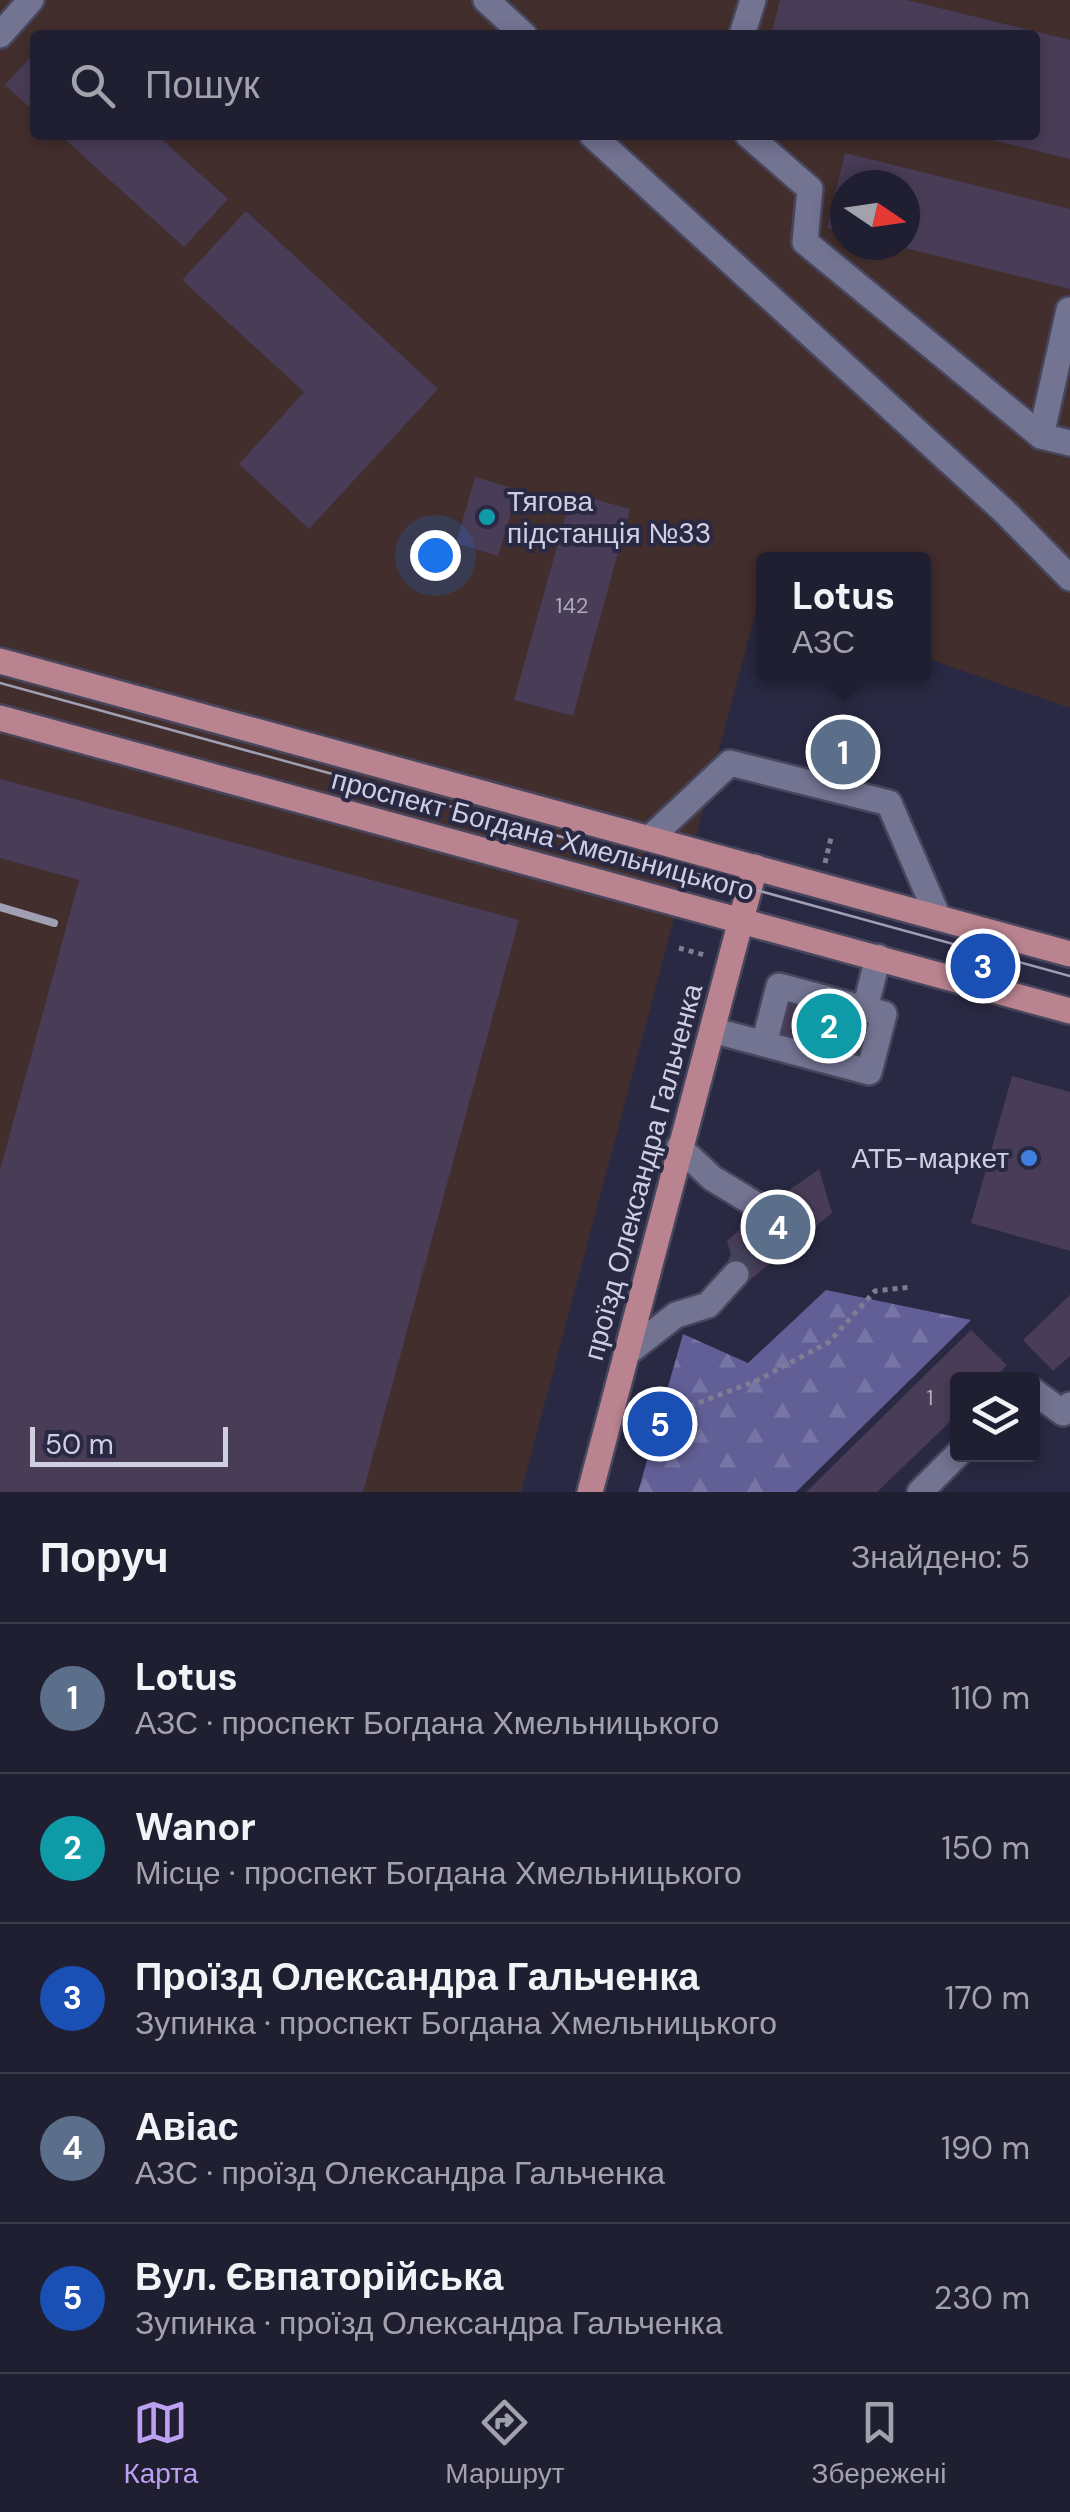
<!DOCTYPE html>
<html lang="uk">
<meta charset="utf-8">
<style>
:root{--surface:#201f32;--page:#28273a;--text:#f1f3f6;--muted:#a2a2ac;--line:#3d3d4d;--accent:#bca0f2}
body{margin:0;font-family:"DM Sans",sans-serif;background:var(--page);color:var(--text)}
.controls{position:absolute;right:30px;bottom:30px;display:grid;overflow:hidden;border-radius:10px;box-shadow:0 5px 15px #0003}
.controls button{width:90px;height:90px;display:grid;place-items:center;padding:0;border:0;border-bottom:2px solid var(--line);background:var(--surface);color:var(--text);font:50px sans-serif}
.compass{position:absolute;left:830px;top:170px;width:90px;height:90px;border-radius:50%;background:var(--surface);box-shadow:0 5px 15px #0003;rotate:103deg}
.scale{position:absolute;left:30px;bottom:25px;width:198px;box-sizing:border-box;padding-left:10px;border:5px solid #cfcfe1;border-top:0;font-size:28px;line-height:35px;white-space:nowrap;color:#cfcfe1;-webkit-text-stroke:8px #2a2943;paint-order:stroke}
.you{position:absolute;left:435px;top:555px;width:35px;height:35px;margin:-25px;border:8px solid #fff;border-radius:50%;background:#1a73e8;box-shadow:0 0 0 15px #1a73e833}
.badge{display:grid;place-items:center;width:65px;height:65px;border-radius:50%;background:var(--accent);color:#fff;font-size:32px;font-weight:700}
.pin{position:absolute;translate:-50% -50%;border:5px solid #fff;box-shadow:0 2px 10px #0006}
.popup{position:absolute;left:756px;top:552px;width:175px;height:130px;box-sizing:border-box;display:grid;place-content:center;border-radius:10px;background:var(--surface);filter:drop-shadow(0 2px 8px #0005);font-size:32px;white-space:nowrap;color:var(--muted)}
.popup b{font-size:38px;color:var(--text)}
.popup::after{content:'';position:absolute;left:50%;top:100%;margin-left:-20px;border:20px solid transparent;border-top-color:var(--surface)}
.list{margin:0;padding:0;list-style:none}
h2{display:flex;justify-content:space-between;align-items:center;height:130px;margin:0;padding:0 40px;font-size:42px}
h2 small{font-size:32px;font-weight:400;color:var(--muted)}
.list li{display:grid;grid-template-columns:65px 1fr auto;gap:30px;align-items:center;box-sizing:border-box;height:150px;padding:0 40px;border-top:2px solid var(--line)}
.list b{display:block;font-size:38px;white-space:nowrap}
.list p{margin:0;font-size:32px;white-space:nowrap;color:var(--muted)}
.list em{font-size:32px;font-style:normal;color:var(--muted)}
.icon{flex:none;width:55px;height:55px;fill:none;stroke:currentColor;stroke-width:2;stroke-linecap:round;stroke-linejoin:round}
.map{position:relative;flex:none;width:1070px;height:1492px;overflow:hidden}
.search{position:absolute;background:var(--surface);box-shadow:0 5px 15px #0003;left:30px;right:30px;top:30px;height:110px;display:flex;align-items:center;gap:25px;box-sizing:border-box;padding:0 35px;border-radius:10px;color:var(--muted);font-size:38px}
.sheet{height:880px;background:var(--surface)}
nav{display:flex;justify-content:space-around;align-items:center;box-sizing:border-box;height:140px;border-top:2px solid var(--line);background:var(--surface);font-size:28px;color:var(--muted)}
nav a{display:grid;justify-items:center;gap:5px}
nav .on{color:var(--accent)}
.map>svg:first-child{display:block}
.industrial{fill:#422e2d;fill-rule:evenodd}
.forest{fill:url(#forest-firs)}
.building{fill:#483c57}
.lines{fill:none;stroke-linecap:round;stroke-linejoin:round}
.minor-tunnel{stroke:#43425b;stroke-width:25;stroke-dasharray:25 12;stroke-linecap:butt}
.minor-casing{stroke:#48465d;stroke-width:30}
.major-casing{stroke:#48465d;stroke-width:30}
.path{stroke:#7e7d93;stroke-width:5;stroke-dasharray:5 5;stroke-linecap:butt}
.minor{stroke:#737392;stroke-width:25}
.major{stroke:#b9838f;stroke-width:25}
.tram{stroke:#a09fb4;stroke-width:2.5}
.rail{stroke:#a09fb4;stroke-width:8}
.culture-dot{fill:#0f9aa8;stroke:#2a2943;stroke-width:4}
.shop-dot{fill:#3f7fe0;stroke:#2a2943;stroke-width:4}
.labels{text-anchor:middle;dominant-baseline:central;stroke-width:8;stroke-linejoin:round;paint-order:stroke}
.number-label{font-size:22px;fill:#adaabe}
.poi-label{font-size:28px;fill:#cfcfe1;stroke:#2a2943;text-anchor:start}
.street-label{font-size:28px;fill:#cfcfe1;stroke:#2a2943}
</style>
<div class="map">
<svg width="1070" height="1492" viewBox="0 0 1070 1492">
<defs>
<pattern id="forest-firs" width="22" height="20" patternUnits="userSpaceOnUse" patternTransform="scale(2.5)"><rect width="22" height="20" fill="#625f97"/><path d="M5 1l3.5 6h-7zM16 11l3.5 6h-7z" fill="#7775a5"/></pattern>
</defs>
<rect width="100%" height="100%" fill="#2a2943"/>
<path class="industrial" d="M0,0H1070V708L923,657V560H763V601L759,600L521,1492H0ZM35,35H1035V135H35ZM845,185H905V245H845Z"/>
<polygon class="forest" points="826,1290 971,1320 796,1492 638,1492 683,1334 748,1363"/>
<g class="building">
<polygon points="780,0 907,0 1070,40 1070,159 977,136 1035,135 1035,35 771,35"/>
<polygon points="35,52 35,112 5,85"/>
<polygon points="60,135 157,135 228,199 184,247"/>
<polygon points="845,153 1070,209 1070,289 905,248 905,185 845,185 845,232 827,228"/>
<polygon points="246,211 438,389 309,529 239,464 304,392 182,280"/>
<polygon points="475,477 518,490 498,556 456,543"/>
<polygon points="572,493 630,509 573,716 514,700"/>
<polygon points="0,779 519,920 363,1492 0,1492 0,1170 79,880 0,858"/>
<polygon points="792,995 878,1018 867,1060 781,1035"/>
<polygon points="1012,1076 1070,1092 1070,1251 971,1223"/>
<polygon points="819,1169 832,1213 740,1288 727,1241 763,1209"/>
<polygon points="1070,1295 1070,1356 1053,1371 1023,1340"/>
<polygon points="971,1330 1007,1365 993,1380 958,1380 958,1414 877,1492 806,1492"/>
</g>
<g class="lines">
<polyline class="minor-tunnel" points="736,1274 763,1209"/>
<g class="minor-casing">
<g id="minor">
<polyline points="486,0 524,35"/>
<polyline points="0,35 31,0"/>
<polyline points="742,35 753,0"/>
<polyline points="592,135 1005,512 1070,578"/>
<polyline points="748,135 810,189 805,242 1041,436"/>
<polyline points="1069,310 1041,436 1070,443"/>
<polyline points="650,838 730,763 889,803 938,917"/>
<polyline points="865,1009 878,957"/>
<polyline points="712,1030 869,1072 884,1014 779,986 764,1044"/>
<polyline points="679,1147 712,1178 763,1209"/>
<polyline points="626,1354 676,1315 708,1305 736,1274"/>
<polyline points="1032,1390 1063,1413 1070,1405"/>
<polyline points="920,1492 958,1454"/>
</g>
</g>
<g class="major-casing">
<g id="major">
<polyline points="0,661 1070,954"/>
<polyline points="0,718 1070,1011"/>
<polyline points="590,1492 755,867"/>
</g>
</g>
<g class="path">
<polyline points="825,863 831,838"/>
<polyline points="679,948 708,956"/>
<polyline points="653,1402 674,1412 756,1381 829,1342 875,1291 911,1287"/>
</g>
<use href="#minor" class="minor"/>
<use href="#major" class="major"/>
<polyline class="tram" points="0,683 1070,976"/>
<polyline class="rail" points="0,907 54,923"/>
</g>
<circle class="culture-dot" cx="487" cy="517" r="10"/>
<circle class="shop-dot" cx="1029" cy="1158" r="10"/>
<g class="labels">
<g class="number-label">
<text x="572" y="605">142</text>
<text x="930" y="1397">1</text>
</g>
<g class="poi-label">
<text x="507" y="501">Тягова<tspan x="507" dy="32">пiдстанцiя №33</tspan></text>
<text x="1009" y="1158" text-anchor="end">АТБ-маркет</text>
</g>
<g class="street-label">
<text transform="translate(543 835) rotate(15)">проспект Богдана Хмельницького</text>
<text transform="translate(643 1172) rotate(-75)">проїзд Олександра Гальченка</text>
</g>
</g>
</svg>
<div class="controls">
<button><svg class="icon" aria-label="layers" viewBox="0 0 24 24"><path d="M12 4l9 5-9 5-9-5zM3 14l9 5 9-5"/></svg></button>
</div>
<svg class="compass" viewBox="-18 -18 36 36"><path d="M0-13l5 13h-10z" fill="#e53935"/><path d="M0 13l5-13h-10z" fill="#a2a2ac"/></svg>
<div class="scale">50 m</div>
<div class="you"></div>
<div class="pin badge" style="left:843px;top:752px;background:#5c6f8a">1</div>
<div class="popup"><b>Lotus</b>АЗС</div>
<div class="pin badge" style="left:829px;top:1026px;background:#0f9aa8">2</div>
<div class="pin badge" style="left:983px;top:966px;background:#1a4fb4">3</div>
<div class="pin badge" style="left:778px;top:1227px;background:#5c6f8a">4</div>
<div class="pin badge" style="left:660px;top:1424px;background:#1a4fb4">5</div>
<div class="search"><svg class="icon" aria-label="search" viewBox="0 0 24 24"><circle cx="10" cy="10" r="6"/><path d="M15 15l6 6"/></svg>Пошук</div>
</div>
<section class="sheet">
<h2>Поруч<small>Знайдено: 5</small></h2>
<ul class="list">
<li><span class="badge" style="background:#5c6f8a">1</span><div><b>Lotus</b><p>АЗС · проспект Богдана Хмельницького</p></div><em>110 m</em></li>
<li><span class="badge" style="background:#0f9aa8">2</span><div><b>Wanor</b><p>Місце · проспект Богдана Хмельницького</p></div><em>150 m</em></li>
<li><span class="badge" style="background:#1a4fb4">3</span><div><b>Проїзд Олександра Гальченка</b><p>Зупинка · проспект Богдана Хмельницького</p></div><em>170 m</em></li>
<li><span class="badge" style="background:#5c6f8a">4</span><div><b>Авіас</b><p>АЗС · проїзд Олександра Гальченка</p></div><em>190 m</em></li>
<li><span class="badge" style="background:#1a4fb4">5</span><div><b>Вул. Євпаторійська</b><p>Зупинка · проїзд Олександра Гальченка</p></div><em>230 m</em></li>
</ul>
</section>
<nav>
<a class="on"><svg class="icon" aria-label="map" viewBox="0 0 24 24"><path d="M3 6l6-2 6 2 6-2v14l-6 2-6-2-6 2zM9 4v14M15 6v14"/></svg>Карта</a>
<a><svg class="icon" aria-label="directions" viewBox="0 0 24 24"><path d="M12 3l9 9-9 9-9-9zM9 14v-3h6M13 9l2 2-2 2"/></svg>Маршрут</a>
<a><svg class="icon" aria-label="saved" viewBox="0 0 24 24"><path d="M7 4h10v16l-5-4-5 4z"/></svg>Збережені</a>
</nav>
